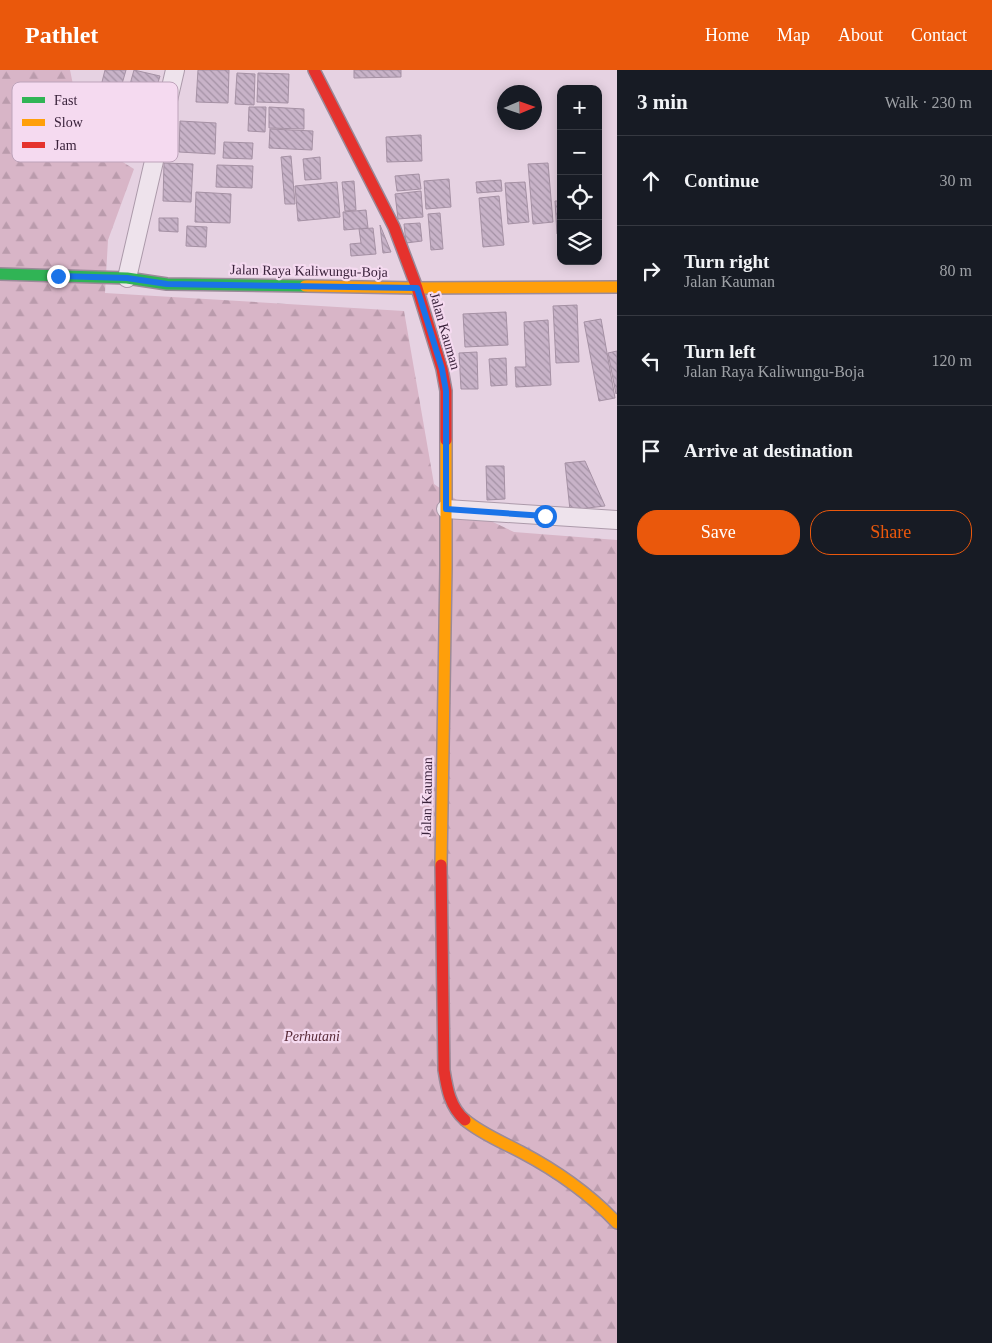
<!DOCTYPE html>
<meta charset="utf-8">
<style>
:root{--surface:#171b24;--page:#20242c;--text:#f1f3f6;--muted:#9ea1a6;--line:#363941;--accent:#ea580c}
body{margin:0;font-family:Georgia,serif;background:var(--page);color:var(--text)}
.controls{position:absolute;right:15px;top:15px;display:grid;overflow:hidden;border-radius:10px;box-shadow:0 2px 12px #0003}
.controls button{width:45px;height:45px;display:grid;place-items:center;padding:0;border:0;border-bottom:1px solid var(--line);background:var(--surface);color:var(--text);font:25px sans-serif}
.compass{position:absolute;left:497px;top:15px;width:45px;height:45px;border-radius:50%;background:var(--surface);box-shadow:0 2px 12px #0003;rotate:88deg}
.stop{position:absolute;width:15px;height:15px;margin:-11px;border:4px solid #1a73e8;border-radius:50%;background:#fff}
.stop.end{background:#1a73e8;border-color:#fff;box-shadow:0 1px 5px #0008}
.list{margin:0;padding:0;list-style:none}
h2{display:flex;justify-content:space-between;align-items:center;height:65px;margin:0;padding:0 20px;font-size:21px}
h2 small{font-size:16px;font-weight:400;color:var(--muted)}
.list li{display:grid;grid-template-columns:32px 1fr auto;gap:15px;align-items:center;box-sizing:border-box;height:90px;padding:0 20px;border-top:1px solid var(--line)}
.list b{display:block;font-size:19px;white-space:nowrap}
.list p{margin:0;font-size:16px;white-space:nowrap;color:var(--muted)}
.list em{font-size:16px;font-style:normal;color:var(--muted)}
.actions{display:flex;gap:10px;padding:15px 20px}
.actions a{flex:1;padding:11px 0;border:1px solid var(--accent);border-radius:20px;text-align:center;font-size:18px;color:var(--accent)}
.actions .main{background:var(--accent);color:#fff}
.icon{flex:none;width:28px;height:28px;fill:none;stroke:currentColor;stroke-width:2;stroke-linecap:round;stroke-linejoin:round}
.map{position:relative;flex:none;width:617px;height:1273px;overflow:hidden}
header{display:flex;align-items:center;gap:30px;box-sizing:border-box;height:70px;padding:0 25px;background:var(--accent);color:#fff}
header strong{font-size:24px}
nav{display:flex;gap:28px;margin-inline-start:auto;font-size:18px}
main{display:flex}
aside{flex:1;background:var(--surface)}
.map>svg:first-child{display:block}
.forest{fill:url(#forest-firs)}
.building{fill:url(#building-back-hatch);stroke:#a591a4}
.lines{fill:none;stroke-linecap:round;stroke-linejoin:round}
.street-casing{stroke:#ac9aaa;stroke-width:20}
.fast-casing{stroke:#9b8a99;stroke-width:14}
.slow-casing{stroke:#9b8a99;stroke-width:14}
.jam-casing{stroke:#9b8a99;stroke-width:14}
.street{stroke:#eee3ec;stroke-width:18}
.fast{stroke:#30b455;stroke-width:11}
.slow{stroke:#ff9f0a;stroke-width:11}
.jam{stroke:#e5322d;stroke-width:11}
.route{stroke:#1a73e8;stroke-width:6}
.labels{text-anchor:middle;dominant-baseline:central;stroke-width:4.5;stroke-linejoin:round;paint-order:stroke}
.street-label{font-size:14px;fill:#3a223b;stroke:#f5daf0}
.park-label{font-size:14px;font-style:italic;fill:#572936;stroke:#f5daf0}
.key{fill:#f5daf0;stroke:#bda3ba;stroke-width:1}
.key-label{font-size:14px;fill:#3a223b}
</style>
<header>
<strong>Pathlet</strong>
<nav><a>Home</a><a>Map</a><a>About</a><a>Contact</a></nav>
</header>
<main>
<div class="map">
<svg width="617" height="1273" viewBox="0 0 617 1273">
<defs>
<pattern id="forest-firs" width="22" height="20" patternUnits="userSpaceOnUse" patternTransform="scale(1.25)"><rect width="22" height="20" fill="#d8b5c7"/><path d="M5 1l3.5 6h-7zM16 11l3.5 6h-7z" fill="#ba9bac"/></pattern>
<pattern id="building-back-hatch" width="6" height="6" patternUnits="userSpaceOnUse" patternTransform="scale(1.25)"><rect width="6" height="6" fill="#c8b3c8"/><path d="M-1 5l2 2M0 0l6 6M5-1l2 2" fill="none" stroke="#a391a4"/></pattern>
</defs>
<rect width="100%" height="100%" fill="#e6d2e2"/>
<polygon class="forest" points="0,0 70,0 84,68 134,99 108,170 105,223 404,241 434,414 478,445 514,462 617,470 617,1273 0,1273"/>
<g class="building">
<polygon points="105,0 126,0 120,21 101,16"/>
<polygon points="134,0 160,6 152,32 127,25"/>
<polygon points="198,0 229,0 228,33 196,32"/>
<polygon points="354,0 401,0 401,7 354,8"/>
<polygon points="237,3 255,4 254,35 235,34"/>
<polygon points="258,3 289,4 288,33 257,32"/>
<polygon points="249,37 266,37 265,62 248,61"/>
<polygon points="269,37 304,39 304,59 269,58"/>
<polygon points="180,51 216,53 215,84 179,82"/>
<polygon points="270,59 313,61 312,80 269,78"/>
<polygon points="421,65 422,91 387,92 386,67"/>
<polygon points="224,72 253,73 252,89 223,88"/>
<polygon points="291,86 295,134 285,134 281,87"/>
<polygon points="320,87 321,109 305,110 303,89"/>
<polygon points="164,93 193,94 191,132 163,131"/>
<polygon points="548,93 553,152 533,154 528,94"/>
<polygon points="217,95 253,96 252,118 216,117"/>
<polygon points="419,104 421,119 397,121 395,106"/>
<polygon points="449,109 451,137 426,139 424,111"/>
<polygon points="501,110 502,121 477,123 476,112"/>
<polygon points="354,111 356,140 345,141 342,112"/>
<polygon points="337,112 340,147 298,151 295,116"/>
<polygon points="525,112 529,152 508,154 505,113"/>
<polygon points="421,121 423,147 398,149 395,124"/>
<polygon points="196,122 231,124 230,153 195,152"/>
<polygon points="499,126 504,175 483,177 479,128"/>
<polygon points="555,131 561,131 561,164 557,164"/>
<polygon points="366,140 368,158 344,160 343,142"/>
<polygon points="440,143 443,179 431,180 428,144"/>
<polygon points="159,148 178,148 178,162 159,161"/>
<polygon points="420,153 422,171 406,173 404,154"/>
<polygon points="380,155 391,182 383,183"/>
<polygon points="187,156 207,157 206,177 186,176"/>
<polygon points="373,158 376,184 351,186 350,174 361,173 359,159"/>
<polygon points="577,235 579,292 556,293 553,236"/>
<polygon points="506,242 508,275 465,277 463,244"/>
<polygon points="601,249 615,328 599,331 584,252"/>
<polygon points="548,250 551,315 516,317 515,297 526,297 524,252"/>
<polygon points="617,281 617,323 616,324 608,283"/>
<polygon points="477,282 478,319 461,319 459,283"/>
<polygon points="506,288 507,315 491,316 489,289"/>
<polygon points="585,391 605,436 570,440 565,393"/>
<polygon points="486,396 504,396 505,429 487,430"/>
</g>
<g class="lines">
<g class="street-casing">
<g id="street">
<polyline points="127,208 175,0"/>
<polyline points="446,439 617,450"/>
</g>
</g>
<g class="fast-casing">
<polyline id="fast" points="0,204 127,208 167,214 305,216"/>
</g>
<g class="slow-casing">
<g id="slow">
<polyline points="305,216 417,218 617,217"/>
<polyline points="441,795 446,498 446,370"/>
<path d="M465,1050C482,1064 502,1072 521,1082C557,1101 589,1123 617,1153"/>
</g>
</g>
<g class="jam-casing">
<g id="jam">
<polyline points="314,0 394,157 417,218 442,299 446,321 446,370"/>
<path d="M441,795L444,1000C447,1019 450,1037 465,1050"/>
</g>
</g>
<use href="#street" class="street"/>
<use href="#fast" class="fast"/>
<use href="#slow" class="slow"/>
<use href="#jam" class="jam"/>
</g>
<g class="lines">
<polyline class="route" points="58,206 127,208 167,214 417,218 442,299 446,321 446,439 545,446"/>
</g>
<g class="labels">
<g class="street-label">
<text transform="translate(309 201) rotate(1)">Jalan Raya Kaliwungu-Boja</text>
<text transform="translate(445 261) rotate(74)">Jalan Kauman</text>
<text transform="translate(427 727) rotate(-89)">Jalan Kauman</text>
</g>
<g class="park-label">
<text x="312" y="966">Perhutani</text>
</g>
</g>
<rect x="12" y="12" width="166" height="80" rx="8" class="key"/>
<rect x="22" y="27" width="23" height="6" fill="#30b455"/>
<rect x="22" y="49" width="23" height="7" fill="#ff9f0a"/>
<rect x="22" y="72" width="23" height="6" fill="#e5322d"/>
<g class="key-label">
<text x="54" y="35">Fast</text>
<text x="54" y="57">Slow</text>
<text x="54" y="80">Jam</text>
</g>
</svg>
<div class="controls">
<button>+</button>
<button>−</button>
<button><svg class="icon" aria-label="locate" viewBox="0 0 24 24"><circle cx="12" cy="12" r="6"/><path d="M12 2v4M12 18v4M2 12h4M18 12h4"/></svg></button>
<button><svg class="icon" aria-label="layers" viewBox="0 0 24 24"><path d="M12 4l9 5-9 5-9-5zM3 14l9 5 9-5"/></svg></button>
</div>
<svg class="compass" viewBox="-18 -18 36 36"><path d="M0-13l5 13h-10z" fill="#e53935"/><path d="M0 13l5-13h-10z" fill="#9ea1a6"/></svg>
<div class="stop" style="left:545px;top:446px"></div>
<div class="stop end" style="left:58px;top:206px"></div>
</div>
<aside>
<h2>3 min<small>Walk · 230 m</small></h2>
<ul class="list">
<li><svg class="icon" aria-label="ahead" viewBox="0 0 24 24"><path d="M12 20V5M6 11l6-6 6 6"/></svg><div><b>Continue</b></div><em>30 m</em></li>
<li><svg class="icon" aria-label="right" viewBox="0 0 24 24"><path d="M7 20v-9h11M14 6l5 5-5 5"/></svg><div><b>Turn right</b><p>Jalan Kauman</p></div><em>80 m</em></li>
<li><svg class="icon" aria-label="left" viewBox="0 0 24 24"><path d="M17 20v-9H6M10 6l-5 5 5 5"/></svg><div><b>Turn left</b><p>Jalan Raya Kaliwungu-Boja</p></div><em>120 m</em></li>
<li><svg class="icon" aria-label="arrive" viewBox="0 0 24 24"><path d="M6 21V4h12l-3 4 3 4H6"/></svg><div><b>Arrive at destination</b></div></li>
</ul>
<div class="actions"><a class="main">Save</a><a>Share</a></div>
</aside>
</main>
